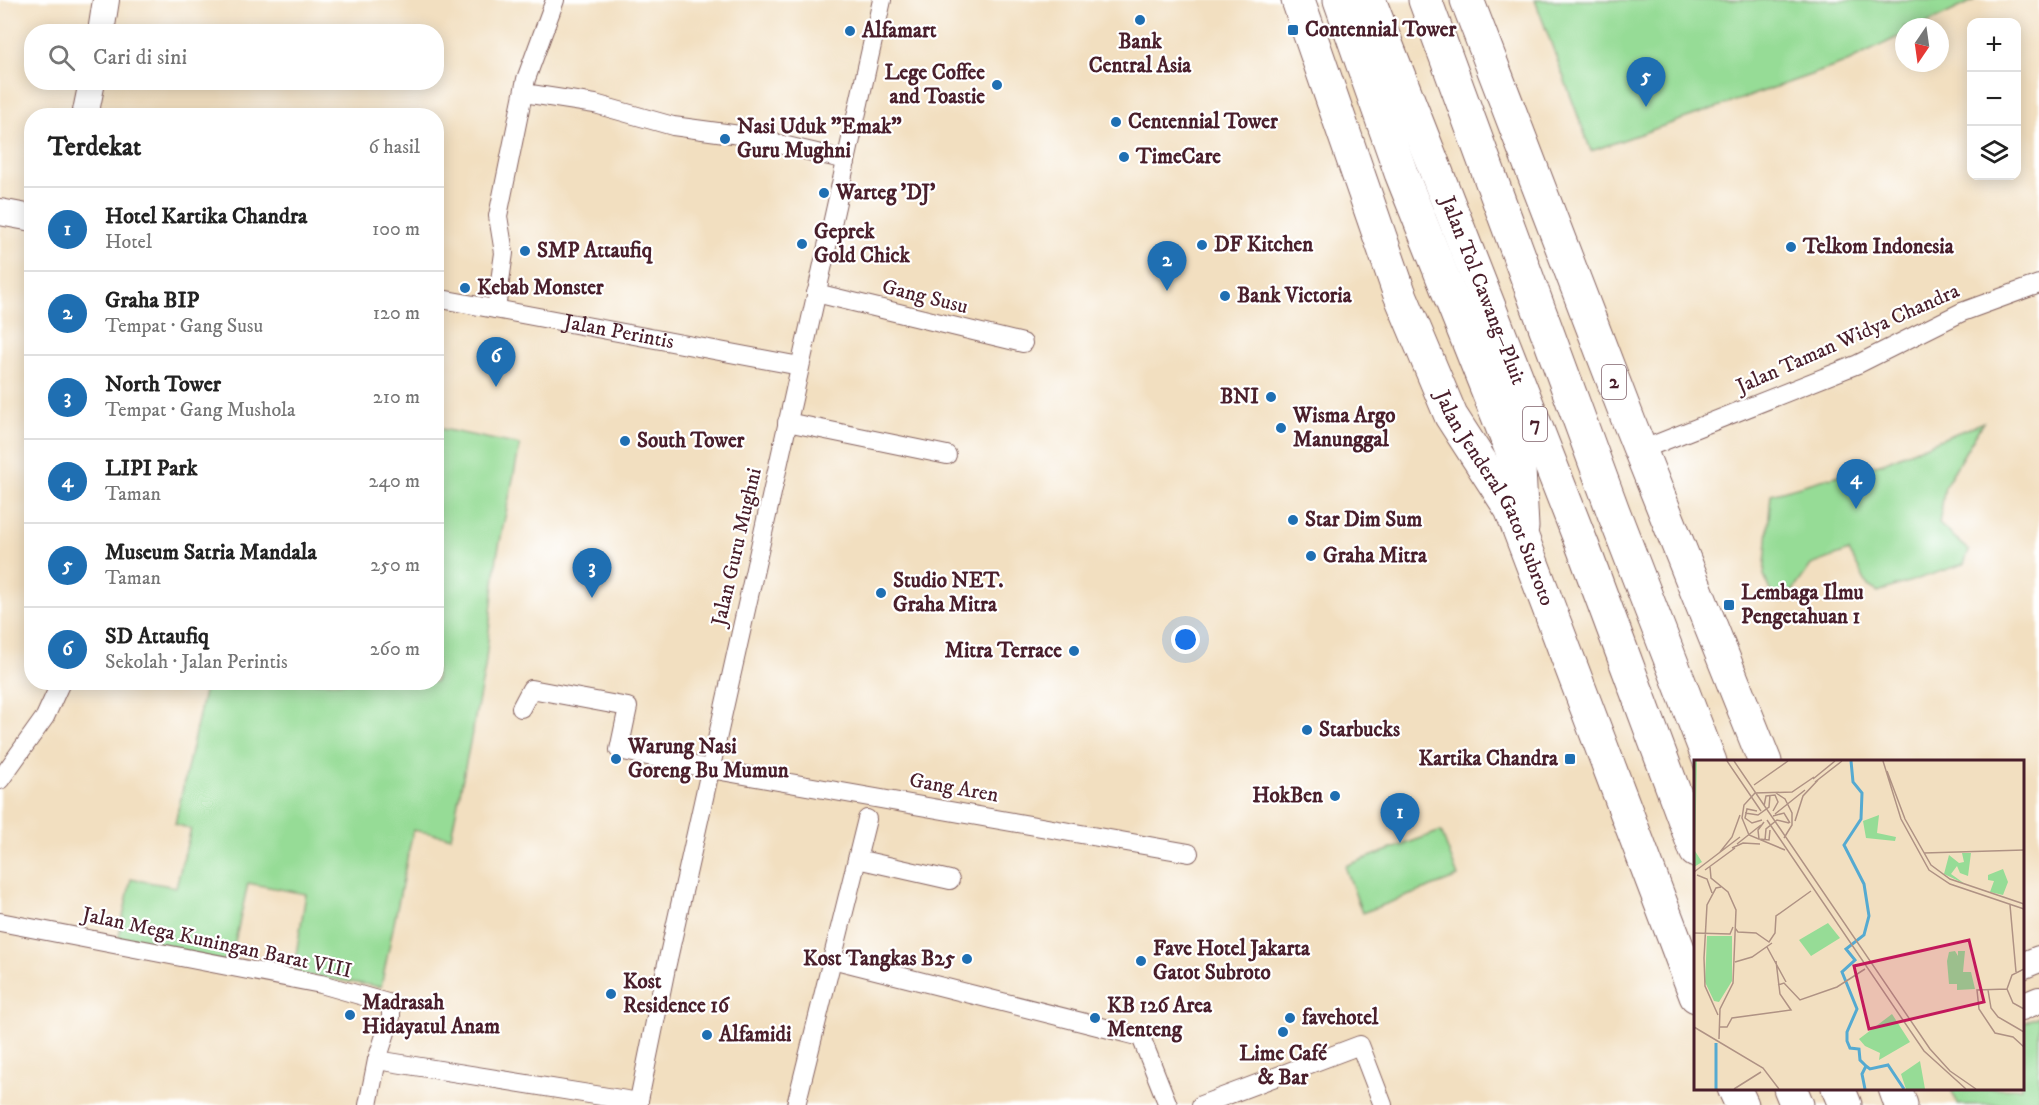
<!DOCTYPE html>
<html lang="id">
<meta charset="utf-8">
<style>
:root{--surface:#fff;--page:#f6f6f6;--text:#222;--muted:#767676;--line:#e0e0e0;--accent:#1f6fb2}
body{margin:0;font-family:"IM FELL DW Pica",serif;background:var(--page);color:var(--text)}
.controls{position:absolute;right:18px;top:18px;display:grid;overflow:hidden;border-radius:12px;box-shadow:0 3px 15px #0003}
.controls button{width:54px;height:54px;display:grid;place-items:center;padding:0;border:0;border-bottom:2px solid var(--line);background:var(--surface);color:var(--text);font:30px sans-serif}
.compass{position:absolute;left:1895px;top:18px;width:54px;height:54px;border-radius:50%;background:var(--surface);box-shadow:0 3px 15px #0003;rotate:193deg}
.you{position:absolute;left:1186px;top:640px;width:21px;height:21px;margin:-15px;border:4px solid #fff;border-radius:50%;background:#1a73e8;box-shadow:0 0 0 9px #1a73e833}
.badge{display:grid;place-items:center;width:39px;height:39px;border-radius:50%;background:var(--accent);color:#fff;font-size:20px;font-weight:700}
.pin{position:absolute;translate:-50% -50px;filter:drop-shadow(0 2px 3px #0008)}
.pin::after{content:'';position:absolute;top:32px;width:21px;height:18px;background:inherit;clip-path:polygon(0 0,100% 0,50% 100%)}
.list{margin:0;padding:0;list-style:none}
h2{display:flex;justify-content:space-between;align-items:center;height:78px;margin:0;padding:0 24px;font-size:26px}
h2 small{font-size:20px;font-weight:400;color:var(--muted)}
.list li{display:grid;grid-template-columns:39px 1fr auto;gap:18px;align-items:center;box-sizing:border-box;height:84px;padding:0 24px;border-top:2px solid var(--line)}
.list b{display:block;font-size:22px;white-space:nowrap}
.list p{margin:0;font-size:20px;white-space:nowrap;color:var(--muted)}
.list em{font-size:20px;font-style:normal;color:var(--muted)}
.icon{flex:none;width:33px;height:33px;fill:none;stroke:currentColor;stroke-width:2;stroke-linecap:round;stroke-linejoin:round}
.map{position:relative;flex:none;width:2039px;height:1105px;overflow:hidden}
.search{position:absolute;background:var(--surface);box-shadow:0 3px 15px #0003;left:24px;top:24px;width:420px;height:66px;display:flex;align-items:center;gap:15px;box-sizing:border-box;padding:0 21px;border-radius:24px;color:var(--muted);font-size:22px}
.panel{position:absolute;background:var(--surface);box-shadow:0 3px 15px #0003;left:24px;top:108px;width:420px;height:582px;border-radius:24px}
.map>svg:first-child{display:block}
.green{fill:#96dc96;stroke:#707e60;stroke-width:1.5}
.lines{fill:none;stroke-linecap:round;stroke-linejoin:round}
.street-casing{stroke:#85625f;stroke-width:20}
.secondary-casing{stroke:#85625f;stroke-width:28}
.highway-casing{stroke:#85625f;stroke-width:35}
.street{stroke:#fff;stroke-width:18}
.secondary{stroke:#fff;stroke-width:26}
.highway{stroke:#fff;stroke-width:33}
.poi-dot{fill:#1f6fb2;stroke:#fff;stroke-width:2}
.labels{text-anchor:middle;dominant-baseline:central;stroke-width:4.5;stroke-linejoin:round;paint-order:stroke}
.shield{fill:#fff;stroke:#80626b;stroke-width:1.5}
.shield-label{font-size:20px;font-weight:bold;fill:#4a1f2b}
.poi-label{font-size:21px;font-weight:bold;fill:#4a1f2b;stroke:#fff;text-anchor:start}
.street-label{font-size:21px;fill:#4a1f2b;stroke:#fff}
.inset-river{fill:none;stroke:#55aad1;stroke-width:3}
.inset-road{fill:none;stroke:#af9284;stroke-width:1.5}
.view{fill:#c2185b;fill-opacity:0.15;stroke:#c2185b;stroke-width:3}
.inset-edge{fill:none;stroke:#4a1f2b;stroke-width:3}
</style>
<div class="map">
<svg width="2039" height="1105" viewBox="0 0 2039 1105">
<rect width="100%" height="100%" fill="#fff"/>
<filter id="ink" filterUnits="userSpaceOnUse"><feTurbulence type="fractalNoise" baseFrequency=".0167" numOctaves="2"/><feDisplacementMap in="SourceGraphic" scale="12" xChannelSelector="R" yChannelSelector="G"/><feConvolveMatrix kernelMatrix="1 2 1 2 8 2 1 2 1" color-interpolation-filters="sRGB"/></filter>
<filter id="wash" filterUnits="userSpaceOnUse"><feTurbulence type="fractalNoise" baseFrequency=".008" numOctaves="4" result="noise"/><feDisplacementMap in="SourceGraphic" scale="24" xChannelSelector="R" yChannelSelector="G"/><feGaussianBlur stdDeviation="1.35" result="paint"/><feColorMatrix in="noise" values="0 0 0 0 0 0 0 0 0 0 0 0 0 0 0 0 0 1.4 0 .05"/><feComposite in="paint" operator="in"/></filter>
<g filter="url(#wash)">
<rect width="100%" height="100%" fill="#f2dfc0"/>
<g class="green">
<polygon points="1535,0 1975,0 1919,27 1904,27 1904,34 1845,63 1591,151"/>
<polygon points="1983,422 1945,486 1939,524 1969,550 1964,564 1878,592 1868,586 1849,551 1811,565 1785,602 1776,602 1764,575 1771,494 1883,463"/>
<polygon points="437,428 520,445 497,556 485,668 451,837 413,830 381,987 293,973 306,894 248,883 230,964 118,941 131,879 176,887 191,829 175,824 206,683 436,682"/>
<polygon points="1441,831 1458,877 1362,913 1345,866"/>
<polygon points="2039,1016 2039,1105 1958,1105 1951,1089 2022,1088 2023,1023"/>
</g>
</g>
<g filter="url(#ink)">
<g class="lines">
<g class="street-casing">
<g id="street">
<polyline points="524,93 595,104 673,126 740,135 838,158 846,162"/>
<polyline points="816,293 1023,343"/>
<path id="s1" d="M436,298L800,366"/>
<polyline points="496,309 504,253 498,216 526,79 555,0"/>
<polyline points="787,422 947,455"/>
<polyline points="1641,450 1858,364 1962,312 2039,284"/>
<polyline points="521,708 531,689 628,707 619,750 710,769 1189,853"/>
<polyline points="0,780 45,717 61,682"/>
<polyline points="857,859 950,880"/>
<polyline points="0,922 321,984 391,1004 391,1017 377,1060 639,1102"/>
<polyline points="832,959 1141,1037 1168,1105"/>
<polyline points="368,1105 377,1060"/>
<polyline points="638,1105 666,968 882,0"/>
<polyline points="796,1105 867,819"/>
<polyline points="1201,1105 1360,1045 1383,1105"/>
</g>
</g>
<g class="secondary-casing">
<g id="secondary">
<polyline points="101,32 106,0"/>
<polyline points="85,116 92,82"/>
<polyline points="0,212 32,218"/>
<polyline points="2022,966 2039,959"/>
<polyline points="2022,1007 2039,1000"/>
</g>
</g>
<g class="highway-casing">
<g id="highway">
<path id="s2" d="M1298,0L1399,292L1451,416L1511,509L1517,524L1696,996"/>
<polyline points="1340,0 1401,173 1519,469 1522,527"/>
<path id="s3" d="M1369,0L1583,547L1696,851"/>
<polyline points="1425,0 1613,511 1710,762"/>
<polyline points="1467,0 1629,422 1765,762"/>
<polyline points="1734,1088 1742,1105"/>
<polyline points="1790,1088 1797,1105"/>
<polyline points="1838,1088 1845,1105"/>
<polyline points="1895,1088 1901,1105"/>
</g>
</g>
<use href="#street" class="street"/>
<use href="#secondary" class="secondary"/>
<use href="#highway" class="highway"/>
</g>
</g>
<g class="poi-dot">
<circle cx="1140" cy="20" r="6"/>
<rect x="1287" y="24" width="12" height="12" rx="3"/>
<circle cx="850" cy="31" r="6"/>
<circle cx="997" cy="85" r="6"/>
<circle cx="1116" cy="122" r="6"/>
<circle cx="725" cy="139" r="6"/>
<circle cx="1124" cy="157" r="6"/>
<circle cx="824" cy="193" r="6"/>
<circle cx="802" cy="244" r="6"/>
<circle cx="1202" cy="245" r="6"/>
<circle cx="1791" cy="247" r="6"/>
<circle cx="525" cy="251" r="6"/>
<circle cx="465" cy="288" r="6"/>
<circle cx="1225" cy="296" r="6"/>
<circle cx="1271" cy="397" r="6"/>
<circle cx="1281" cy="428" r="6"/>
<circle cx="625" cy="441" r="6"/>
<circle cx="1293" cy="520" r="6"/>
<circle cx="1311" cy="556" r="6"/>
<circle cx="881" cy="593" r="6"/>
<rect x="1723" y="599" width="12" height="12" rx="3"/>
<circle cx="1074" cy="651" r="6"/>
<circle cx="1307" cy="730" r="6"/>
<circle cx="616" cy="759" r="6"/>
<rect x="1564" y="753" width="12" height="12" rx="3"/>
<circle cx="1335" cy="796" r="6"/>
<circle cx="967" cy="959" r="6"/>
<circle cx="1141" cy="961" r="6"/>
<circle cx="611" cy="994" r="6"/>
<circle cx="350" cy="1015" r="6"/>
<circle cx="1095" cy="1018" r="6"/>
<circle cx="1290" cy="1018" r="6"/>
<circle cx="1283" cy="1032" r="6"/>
<circle cx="707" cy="1035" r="6"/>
</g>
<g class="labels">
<g class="shield">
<rect x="1602" y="365" width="24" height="34" rx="4.5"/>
<rect x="1523" y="407" width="24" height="34" rx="4.5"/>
</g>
<g class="shield-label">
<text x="1614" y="382">2</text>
<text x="1535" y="424">7</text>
</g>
<g class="poi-label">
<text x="1305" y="30">Contennial Tower</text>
<text x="862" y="31">Alfamart</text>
<text x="1140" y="42" text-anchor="middle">Bank<tspan x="1140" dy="24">Central Asia</tspan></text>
<text x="985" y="73" text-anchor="end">Lege Coffee<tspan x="985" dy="24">and Toastie</tspan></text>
<text x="1128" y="122">Centennial Tower</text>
<text x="737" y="127">Nasi Uduk "Emak"<tspan x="737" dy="24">Guru Mughni</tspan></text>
<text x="1136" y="157">TimeCare</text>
<text x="836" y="193">Warteg 'DJ'</text>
<text x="814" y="232">Geprek<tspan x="814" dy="24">Gold Chick</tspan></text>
<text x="1214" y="245">DF Kitchen</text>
<text x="1803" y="247">Telkom Indonesia</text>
<text x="537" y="251">SMP Attaufiq</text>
<text x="477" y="288">Kebab Monster</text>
<text x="1237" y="296">Bank Victoria</text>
<text x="1259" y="397" text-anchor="end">BNI</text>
<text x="1293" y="416">Wisma Argo<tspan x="1293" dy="24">Manunggal</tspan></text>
<text x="637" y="441">South Tower</text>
<text x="1305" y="520">Star Dim Sum</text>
<text x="1323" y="556">Graha Mitra</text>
<text x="893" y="581">Studio NET.<tspan x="893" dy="24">Graha Mitra</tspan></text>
<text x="1741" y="593">Lembaga Ilmu<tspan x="1741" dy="24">Pengetahuan 1</tspan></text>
<text x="1062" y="651" text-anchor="end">Mitra Terrace</text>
<text x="1319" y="730">Starbucks</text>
<text x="628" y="747">Warung Nasi<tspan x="628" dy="24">Goreng Bu Mumun</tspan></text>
<text x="1558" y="759" text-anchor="end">Kartika Chandra</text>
<text x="1323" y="796" text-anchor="end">HokBen</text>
<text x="1153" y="949">Fave Hotel Jakarta<tspan x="1153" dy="24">Gatot Subroto</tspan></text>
<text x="955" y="959" text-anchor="end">Kost Tangkas B25</text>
<text x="623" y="982">Kost<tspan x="623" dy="24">Residence 16</tspan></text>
<text x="362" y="1003">Madrasah<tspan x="362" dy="24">Hidayatul Anam</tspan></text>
<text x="1107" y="1006">KB 126 Area<tspan x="1107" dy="24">Menteng</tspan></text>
<text x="1302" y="1018">favehotel</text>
<text x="719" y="1035">Alfamidi</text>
<text x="1283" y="1054" text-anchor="middle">Lime Café<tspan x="1283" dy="24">&amp; Bar</tspan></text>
</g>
<g class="street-label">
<text stroke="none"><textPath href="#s3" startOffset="312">Jalan Tol Cawang–Pluit</textPath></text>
<text transform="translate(925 297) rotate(14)">Gang Susu</text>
<text stroke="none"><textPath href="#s1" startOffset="186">Jalan Perintis</textPath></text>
<text transform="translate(1848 339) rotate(-24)">Jalan Taman Widya Chandra</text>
<text stroke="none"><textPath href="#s2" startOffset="537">Jalan Jenderal Gatot Subroto</textPath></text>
<text transform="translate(737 547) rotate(-77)">Jalan Guru Mughni</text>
<text transform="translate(954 788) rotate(10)">Gang Aren</text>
<text transform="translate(217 943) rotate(12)">Jalan Mega Kuningan Barat VIII</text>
</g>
</g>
<g transform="translate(1694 760)">
<rect width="330" height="330" fill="#f2dfc0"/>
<path d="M0,1H3L1,91L8,102L0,107ZM185,55L183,73L202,77L201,81L172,78L169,61ZM268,93H277L274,116L266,113L263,106L257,114L271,124L250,114L255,95L265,103L270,102ZM309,109L314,122L309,135L296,132L300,121L294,120V115ZM134,163L146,178L117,196L105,180ZM13,176H38V221L25,242L20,241L11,222ZM261,191L264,196V191H271L269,212H277L281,229L263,230V224H255L253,201L255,192ZM198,254L216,282L185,300L186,293L171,286L165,279ZM226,301L231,329H212L207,314Z" fill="#96dc96"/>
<path class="inset-river" d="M157,1L159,22L168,33L167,59L150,85L170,124L175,156L170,175L152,189L161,200L148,212L163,249L153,272V281L156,288L165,289L166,300L172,306L168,314L171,329M172,306L176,309L194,305L210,329M22,329V283"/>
<path class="inset-road" d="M33,1L67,51M40,1L236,289L256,311L282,329M189,1L207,59L235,110L256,124L330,149M193,11L211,59L237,105L256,119L330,144M119,19L141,1M121,22L148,1M60,25L94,1M82,33L91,39L98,53V65L90,78M70,46L72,36L81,35L84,42L79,51M63,51L53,49L51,58L58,63L68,60M51,53L64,55L75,47L76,35M81,54L111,30M79,56L90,53L96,63M73,60L230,291L272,329M101,61L109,36L124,20M70,62L64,70L65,79L75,80L76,70M71,80L72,69L83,60L95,63M43,84L67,65M38,88L49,83L66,84M91,90L55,75L48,58L50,45L61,33L98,32L120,17M26,92L38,77L46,55M230,93L330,90M16,107L17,118L34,132L42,150L39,223L26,249L25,279M11,110L41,88M0,112L46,77M3,115L13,119L18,133M316,145L322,212M41,168L44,172L62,173L75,182L81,173L82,156L117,131M0,173L36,174L39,167M73,187L92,222M41,202L58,197L78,183M330,209L318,215L313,229L319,243L330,249M84,225L90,223L106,240L143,227L171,209M313,229L283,230L285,249L301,273L319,277L330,287M294,230L297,248L304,257L330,272M24,255L11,226L10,198L13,145L22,128L27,127M0,267L69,308L85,329M26,267H33L38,258L97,250L86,234L82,201M40,329L67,312"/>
<path class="view" d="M275,180L290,242L175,269L160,206Z"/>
<rect width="330" height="330" class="inset-edge"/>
</g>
</svg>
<div class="controls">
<button>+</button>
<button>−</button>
<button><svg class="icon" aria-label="layers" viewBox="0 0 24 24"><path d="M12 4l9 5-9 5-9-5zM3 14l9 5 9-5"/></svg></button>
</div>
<svg class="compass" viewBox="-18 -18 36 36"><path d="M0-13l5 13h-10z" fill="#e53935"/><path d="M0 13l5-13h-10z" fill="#767676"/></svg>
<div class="you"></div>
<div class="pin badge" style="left:1400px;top:843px">1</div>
<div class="pin badge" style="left:1167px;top:291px">2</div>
<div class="pin badge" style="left:592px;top:598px">3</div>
<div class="pin badge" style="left:1856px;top:509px">4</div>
<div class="pin badge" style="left:1646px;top:107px">5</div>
<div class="pin badge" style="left:496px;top:387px">6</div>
<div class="search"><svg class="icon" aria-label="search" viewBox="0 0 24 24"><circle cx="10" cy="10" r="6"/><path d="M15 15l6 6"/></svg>Cari di sini</div>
<section class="panel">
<h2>Terdekat<small>6 hasil</small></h2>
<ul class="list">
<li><span class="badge">1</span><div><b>Hotel Kartika Chandra</b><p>Hotel</p></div><em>100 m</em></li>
<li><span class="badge">2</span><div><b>Graha BIP</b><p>Tempat · Gang Susu</p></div><em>120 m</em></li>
<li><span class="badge">3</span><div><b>North Tower</b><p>Tempat · Gang Mushola</p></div><em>210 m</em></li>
<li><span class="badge">4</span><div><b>LIPI Park</b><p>Taman</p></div><em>240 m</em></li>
<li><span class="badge">5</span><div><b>Museum Satria Mandala</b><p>Taman</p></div><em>250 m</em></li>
<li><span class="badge">6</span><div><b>SD Attaufiq</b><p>Sekolah · Jalan Perintis</p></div><em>260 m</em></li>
</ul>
</section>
</div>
